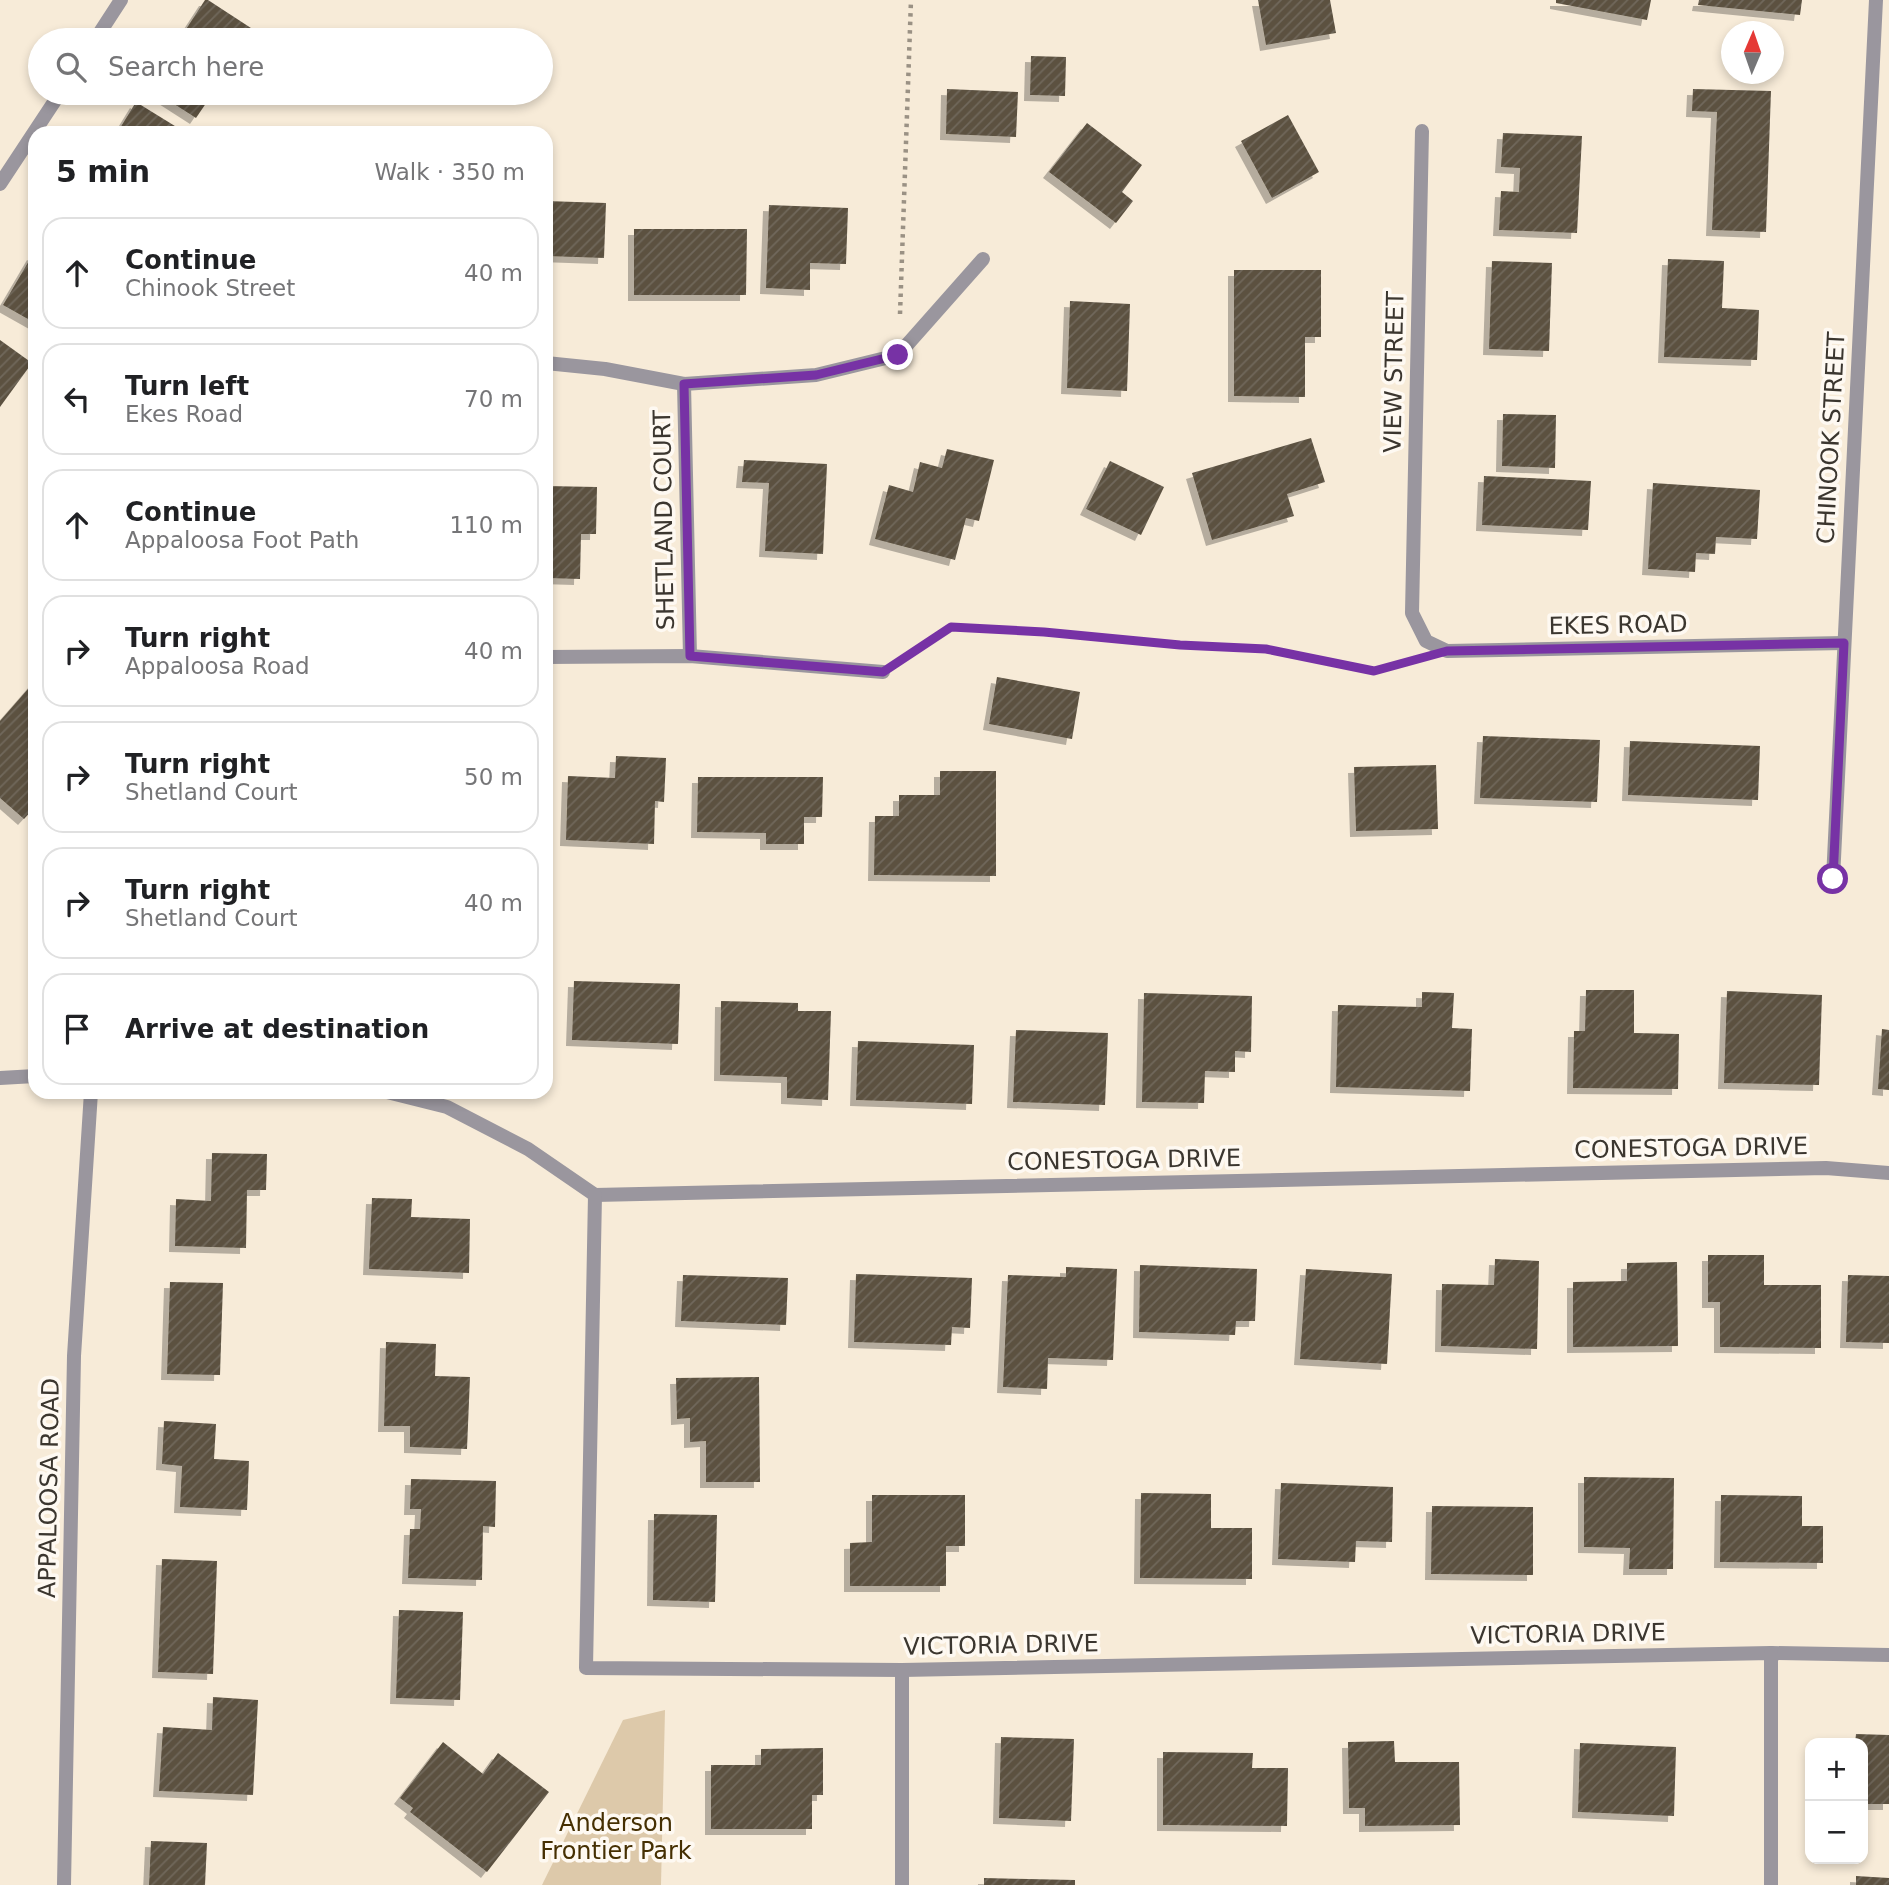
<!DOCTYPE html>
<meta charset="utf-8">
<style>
:root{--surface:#fff;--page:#f6f6f6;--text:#202124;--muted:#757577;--line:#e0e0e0}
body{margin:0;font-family:"DejaVu Sans",sans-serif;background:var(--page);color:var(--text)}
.controls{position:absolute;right:21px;bottom:21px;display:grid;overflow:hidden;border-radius:14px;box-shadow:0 4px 10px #0003}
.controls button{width:63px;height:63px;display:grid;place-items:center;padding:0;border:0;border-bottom:2px solid var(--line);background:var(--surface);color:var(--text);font:35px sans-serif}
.compass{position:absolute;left:1721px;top:21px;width:63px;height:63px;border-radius:50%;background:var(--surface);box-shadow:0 4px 10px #0003;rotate:2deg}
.stop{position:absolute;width:21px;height:21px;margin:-16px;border:5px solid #7732a5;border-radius:50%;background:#fff}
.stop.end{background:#7732a5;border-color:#fff;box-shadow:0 2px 7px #0008}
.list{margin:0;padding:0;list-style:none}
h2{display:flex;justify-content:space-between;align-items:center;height:91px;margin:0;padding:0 28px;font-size:30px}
h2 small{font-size:23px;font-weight:400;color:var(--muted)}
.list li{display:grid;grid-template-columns:46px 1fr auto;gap:21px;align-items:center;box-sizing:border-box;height:112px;margin:0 14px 14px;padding:0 14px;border:2px solid var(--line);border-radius:21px}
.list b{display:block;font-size:26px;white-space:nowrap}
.list p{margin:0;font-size:23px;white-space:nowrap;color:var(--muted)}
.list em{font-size:23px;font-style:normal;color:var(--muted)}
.icon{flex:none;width:38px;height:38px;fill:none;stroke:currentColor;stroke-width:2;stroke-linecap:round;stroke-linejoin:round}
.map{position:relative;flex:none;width:1889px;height:1885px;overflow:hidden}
.search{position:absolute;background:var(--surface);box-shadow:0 4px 10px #0003;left:28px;top:28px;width:525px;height:77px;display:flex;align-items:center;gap:18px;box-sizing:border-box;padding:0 24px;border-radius:38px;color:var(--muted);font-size:26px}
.panel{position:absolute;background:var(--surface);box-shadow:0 4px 10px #0003;left:28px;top:126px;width:525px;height:973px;border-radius:21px}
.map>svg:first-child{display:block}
.park{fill:#ddc9aa}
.building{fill:url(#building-hatch);filter:url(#shadow)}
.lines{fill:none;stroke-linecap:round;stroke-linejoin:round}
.path{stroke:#9a9184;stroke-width:4.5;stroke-dasharray:3.5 5;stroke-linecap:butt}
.street{stroke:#9a969e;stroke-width:14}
.route{stroke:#7732a5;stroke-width:9}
.labels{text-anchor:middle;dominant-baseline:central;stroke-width:7;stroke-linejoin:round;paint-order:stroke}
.street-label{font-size:24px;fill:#3b362f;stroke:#fef9f2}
.park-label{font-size:24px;fill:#452f02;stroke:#fef9f2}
</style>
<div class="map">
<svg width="1889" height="1885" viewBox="0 0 1889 1885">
<defs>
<pattern id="building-hatch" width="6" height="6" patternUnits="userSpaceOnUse" patternTransform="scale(1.75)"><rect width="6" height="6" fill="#5b5141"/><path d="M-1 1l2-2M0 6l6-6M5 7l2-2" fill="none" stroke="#70685b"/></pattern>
<filter id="shadow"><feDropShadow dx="-6" dy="6" stdDeviation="0" flood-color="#0004"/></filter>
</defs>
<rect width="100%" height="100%" fill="#f7ebd8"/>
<polygon class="park" points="665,1710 661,1885 542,1885 623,1720"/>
<g class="building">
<polygon points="205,0 208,0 254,30 247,40 179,40"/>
<polygon points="1258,0 1330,0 1336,33 1266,45"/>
<polygon points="1556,0 1651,0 1647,20 1556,3"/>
<polygon points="1699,0 1802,0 1800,15 1698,5"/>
<polygon points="1031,56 1066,57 1065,96 1030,95"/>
<polygon points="947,89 1018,92 1016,137 946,134"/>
<polygon points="1693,89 1771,91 1766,232 1712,230 1717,112 1692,111"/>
<polygon points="157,93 213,93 196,118"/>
<polygon points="136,102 183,131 182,133 117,133"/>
<polygon points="1288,115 1319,172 1272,198 1241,141"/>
<polygon points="1087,123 1142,165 1122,192 1133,201 1116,223 1049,172"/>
<polygon points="1503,133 1582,136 1577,233 1499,230 1501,191 1519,192 1520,168 1501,167"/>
<polygon points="546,201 606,203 604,258 546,256"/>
<polygon points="769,205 848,208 846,264 810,263 810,290 766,288"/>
<polygon points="634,229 747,229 746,295 634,295"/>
<polygon points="33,254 35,255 35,323 3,305"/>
<polygon points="1668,259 1724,261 1722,308 1759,310 1757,360 1664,357"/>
<polygon points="1492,261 1552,263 1549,351 1489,349"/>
<polygon points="1234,270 1321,270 1321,337 1305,337 1305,397 1234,396"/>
<polygon points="1070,301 1130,304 1127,391 1067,388"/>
<polygon points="0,340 32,363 0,407"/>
<polygon points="1503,414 1556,415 1555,468 1502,466"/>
<polygon points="1311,438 1325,482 1287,494 1294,516 1212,540 1192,473"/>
<polygon points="947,449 994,460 979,521 966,518 955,560 875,539 889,485 913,492 920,462 942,468"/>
<polygon points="744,460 827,464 823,554 765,551 769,483 742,482"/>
<polygon points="1110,461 1164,487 1141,535 1086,509"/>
<polygon points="1484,476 1591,481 1588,530 1482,525"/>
<polygon points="1653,483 1760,490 1757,539 1716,537 1715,554 1696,553 1695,572 1648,569"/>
<polygon points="546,486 597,487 596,534 581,534 580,579 546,578"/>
<polygon points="997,677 1080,692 1072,739 989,724"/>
<polygon points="35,681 35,807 24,819 0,798 0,721"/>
<polygon points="1483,736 1600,740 1597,802 1480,798"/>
<polygon points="1630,741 1760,746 1758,800 1628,795"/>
<polygon points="616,756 666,758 664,802 655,801 654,844 566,840 568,776 615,778"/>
<polygon points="1436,765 1438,829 1356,831 1354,767"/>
<polygon points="940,771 996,771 996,876 874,875 875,816 899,816 899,795 940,795"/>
<polygon points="698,777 823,777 822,817 804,817 804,844 766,844 766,833 697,832"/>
<polygon points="574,981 680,984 678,1044 572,1040"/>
<polygon points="1586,990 1634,990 1634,1033 1679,1034 1678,1089 1573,1088 1574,1031 1585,1031"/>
<polygon points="1727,991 1822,995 1819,1085 1724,1083"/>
<polygon points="1422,992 1454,993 1452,1028 1472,1029 1470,1091 1336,1087 1338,1005 1422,1007"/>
<polygon points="1144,993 1252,996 1251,1052 1235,1051 1235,1072 1205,1071 1204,1103 1142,1102"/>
<polygon points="721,1001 798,1003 798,1011 831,1011 828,1100 787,1098 787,1077 720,1075"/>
<polygon points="1882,1029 1889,1030 1889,1090 1878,1089"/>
<polygon points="1016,1030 1108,1033 1105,1105 1013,1102"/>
<polygon points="858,1041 974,1045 972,1104 856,1100"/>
<polygon points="212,1153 267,1154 266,1190 247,1190 246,1248 175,1246 176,1199 211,1201"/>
<polygon points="372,1198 412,1199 411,1217 470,1219 469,1273 369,1269"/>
<polygon points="1708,1255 1764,1255 1764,1285 1821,1285 1821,1348 1720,1347 1720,1302 1708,1302"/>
<polygon points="1495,1259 1539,1261 1537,1349 1441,1346 1442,1284 1494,1285"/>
<polygon points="1677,1262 1678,1346 1573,1347 1573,1282 1627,1281 1627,1263"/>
<polygon points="1140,1265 1257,1269 1255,1321 1236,1321 1235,1335 1139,1332"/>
<polygon points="1066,1267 1117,1269 1113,1360 1048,1358 1047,1389 1003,1387 1008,1275 1066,1277"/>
<polygon points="1306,1269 1392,1274 1387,1364 1300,1359"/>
<polygon points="856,1274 972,1278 970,1328 952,1327 951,1345 854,1342"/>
<polygon points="683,1275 788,1278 786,1325 681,1321"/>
<polygon points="1848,1275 1889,1276 1889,1343 1846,1342"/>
<polygon points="170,1282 223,1283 220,1375 167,1374"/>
<polygon points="386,1342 436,1344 435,1376 470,1377 467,1449 410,1447 410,1426 384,1426"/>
<polygon points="759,1377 760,1482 706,1482 706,1441 690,1442 690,1418 677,1419 676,1378"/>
<polygon points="164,1421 216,1424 214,1459 249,1461 247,1510 180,1507 182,1466 162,1464"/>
<polygon points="1584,1477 1674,1478 1673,1569 1629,1569 1630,1548 1584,1547"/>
<polygon points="411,1479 496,1481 495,1527 483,1526 482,1580 408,1578 410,1529 420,1529 421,1509 410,1509"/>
<polygon points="1281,1483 1393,1487 1392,1542 1356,1541 1355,1562 1278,1559"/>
<polygon points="1141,1493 1211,1494 1211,1528 1252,1528 1252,1579 1140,1578"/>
<polygon points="872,1495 965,1495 965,1546 946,1546 946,1586 850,1586 850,1543 872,1542"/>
<polygon points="1721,1495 1802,1496 1802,1526 1823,1526 1823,1563 1720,1562"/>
<polygon points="1432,1506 1533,1507 1533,1575 1431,1574"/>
<polygon points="654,1514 717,1515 715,1602 653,1600"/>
<polygon points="162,1559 217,1561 213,1674 158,1672"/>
<polygon points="399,1610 463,1612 460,1700 396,1698"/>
<polygon points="213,1697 258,1700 253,1795 159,1791 163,1727 212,1730"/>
<polygon points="1856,1734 1889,1735 1889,1804 1863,1804 1863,1743 1855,1743"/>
<polygon points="1001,1737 1074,1739 1071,1821 999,1818"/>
<polygon points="1394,1741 1395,1762 1459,1762 1460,1825 1365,1826 1365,1808 1349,1808 1348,1742"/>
<polygon points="443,1742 483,1774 498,1753 549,1792 487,1872 410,1812 413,1808 400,1798"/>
<polygon points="1580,1743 1676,1747 1674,1816 1578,1812"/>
<polygon points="823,1748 823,1795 812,1795 812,1829 711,1829 711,1765 761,1765 761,1749"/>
<polygon points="1163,1752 1253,1753 1252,1768 1288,1768 1287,1826 1163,1825"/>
<polygon points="151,1841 207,1843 205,1885 149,1885"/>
<polygon points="1856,1876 1889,1878 1889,1885 1856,1885"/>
<polygon points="984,1878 1075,1880 1075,1885 984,1885"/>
</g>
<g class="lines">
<g class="path">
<polyline points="900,314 911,0"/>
<polyline points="904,658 951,627 1044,632 1180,644 1266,649 1374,671 1411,661"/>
</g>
<g class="street">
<polyline points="95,40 121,0"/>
<polyline points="1422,131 1412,613 1426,641 1447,651 1844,643"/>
<polyline points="0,184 60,93"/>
<polyline points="546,363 605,369 684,384 816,375 898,355 983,259"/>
<polyline points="684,384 690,656"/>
<polyline points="546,657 690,656 883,672"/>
<polyline points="1833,879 1876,0"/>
<polyline points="0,1078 35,1076"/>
<polyline points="387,1092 447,1107 528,1149 595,1195 1826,1168 1889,1173"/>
<polyline points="595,1195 586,1668 902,1670 1771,1653 1889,1655"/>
<polyline points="1771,1653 1771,1885"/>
<polyline points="64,1885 74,1356 91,1092"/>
<polyline points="902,1885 902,1670"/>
</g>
</g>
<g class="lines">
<polyline class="route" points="898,355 816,375 684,384 690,656 883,672 951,627 1044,632 1180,645 1266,649 1374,671 1447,651 1844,643 1833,879"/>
</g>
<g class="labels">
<g class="street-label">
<text transform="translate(1394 372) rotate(-89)">VIEW STREET</text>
<text transform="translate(1831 438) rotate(-87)">CHINOOK STREET</text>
<text transform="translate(664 520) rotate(-91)">SHETLAND COURT</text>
<text transform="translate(1618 625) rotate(-1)">EKES ROAD</text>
<text transform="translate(1691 1148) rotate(-1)">CONESTOGA DRIVE</text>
<text transform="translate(1124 1160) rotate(-1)">CONESTOGA DRIVE</text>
<text transform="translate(49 1488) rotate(-89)">APPALOOSA ROAD</text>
<text transform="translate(1568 1634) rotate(-1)">VICTORIA DRIVE</text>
<text transform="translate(1001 1645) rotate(-1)">VICTORIA DRIVE</text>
</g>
<g class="park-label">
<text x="616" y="1823">Anderson<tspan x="616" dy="28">Frontier Park</tspan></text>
</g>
</g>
</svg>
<div class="controls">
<button>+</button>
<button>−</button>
</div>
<svg class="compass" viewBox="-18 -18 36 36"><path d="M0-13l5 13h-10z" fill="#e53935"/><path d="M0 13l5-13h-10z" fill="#757577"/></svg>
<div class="stop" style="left:1833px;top:879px"></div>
<div class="stop end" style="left:898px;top:355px"></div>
<div class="search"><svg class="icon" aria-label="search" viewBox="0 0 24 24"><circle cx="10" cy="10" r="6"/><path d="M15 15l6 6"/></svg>Search here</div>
<section class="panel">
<h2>5 min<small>Walk · 350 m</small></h2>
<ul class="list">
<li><svg class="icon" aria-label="ahead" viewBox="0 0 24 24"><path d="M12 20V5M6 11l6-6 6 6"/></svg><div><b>Continue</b><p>Chinook Street</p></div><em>40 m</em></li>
<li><svg class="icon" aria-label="left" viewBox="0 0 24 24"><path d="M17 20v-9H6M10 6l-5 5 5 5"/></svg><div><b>Turn left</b><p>Ekes Road</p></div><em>70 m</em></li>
<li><svg class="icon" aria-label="ahead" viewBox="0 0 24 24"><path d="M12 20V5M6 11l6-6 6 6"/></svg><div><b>Continue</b><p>Appaloosa Foot Path</p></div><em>110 m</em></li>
<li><svg class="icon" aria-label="right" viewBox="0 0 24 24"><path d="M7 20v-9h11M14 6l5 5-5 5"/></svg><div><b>Turn right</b><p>Appaloosa Road</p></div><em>40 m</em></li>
<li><svg class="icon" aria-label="right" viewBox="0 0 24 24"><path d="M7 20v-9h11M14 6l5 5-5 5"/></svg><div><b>Turn right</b><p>Shetland Court</p></div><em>50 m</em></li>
<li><svg class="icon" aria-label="right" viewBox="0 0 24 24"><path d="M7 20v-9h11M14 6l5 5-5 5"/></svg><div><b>Turn right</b><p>Shetland Court</p></div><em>40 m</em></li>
<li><svg class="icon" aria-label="arrive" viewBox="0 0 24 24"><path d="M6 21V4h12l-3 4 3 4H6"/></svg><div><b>Arrive at destination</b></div></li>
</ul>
</section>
</div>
